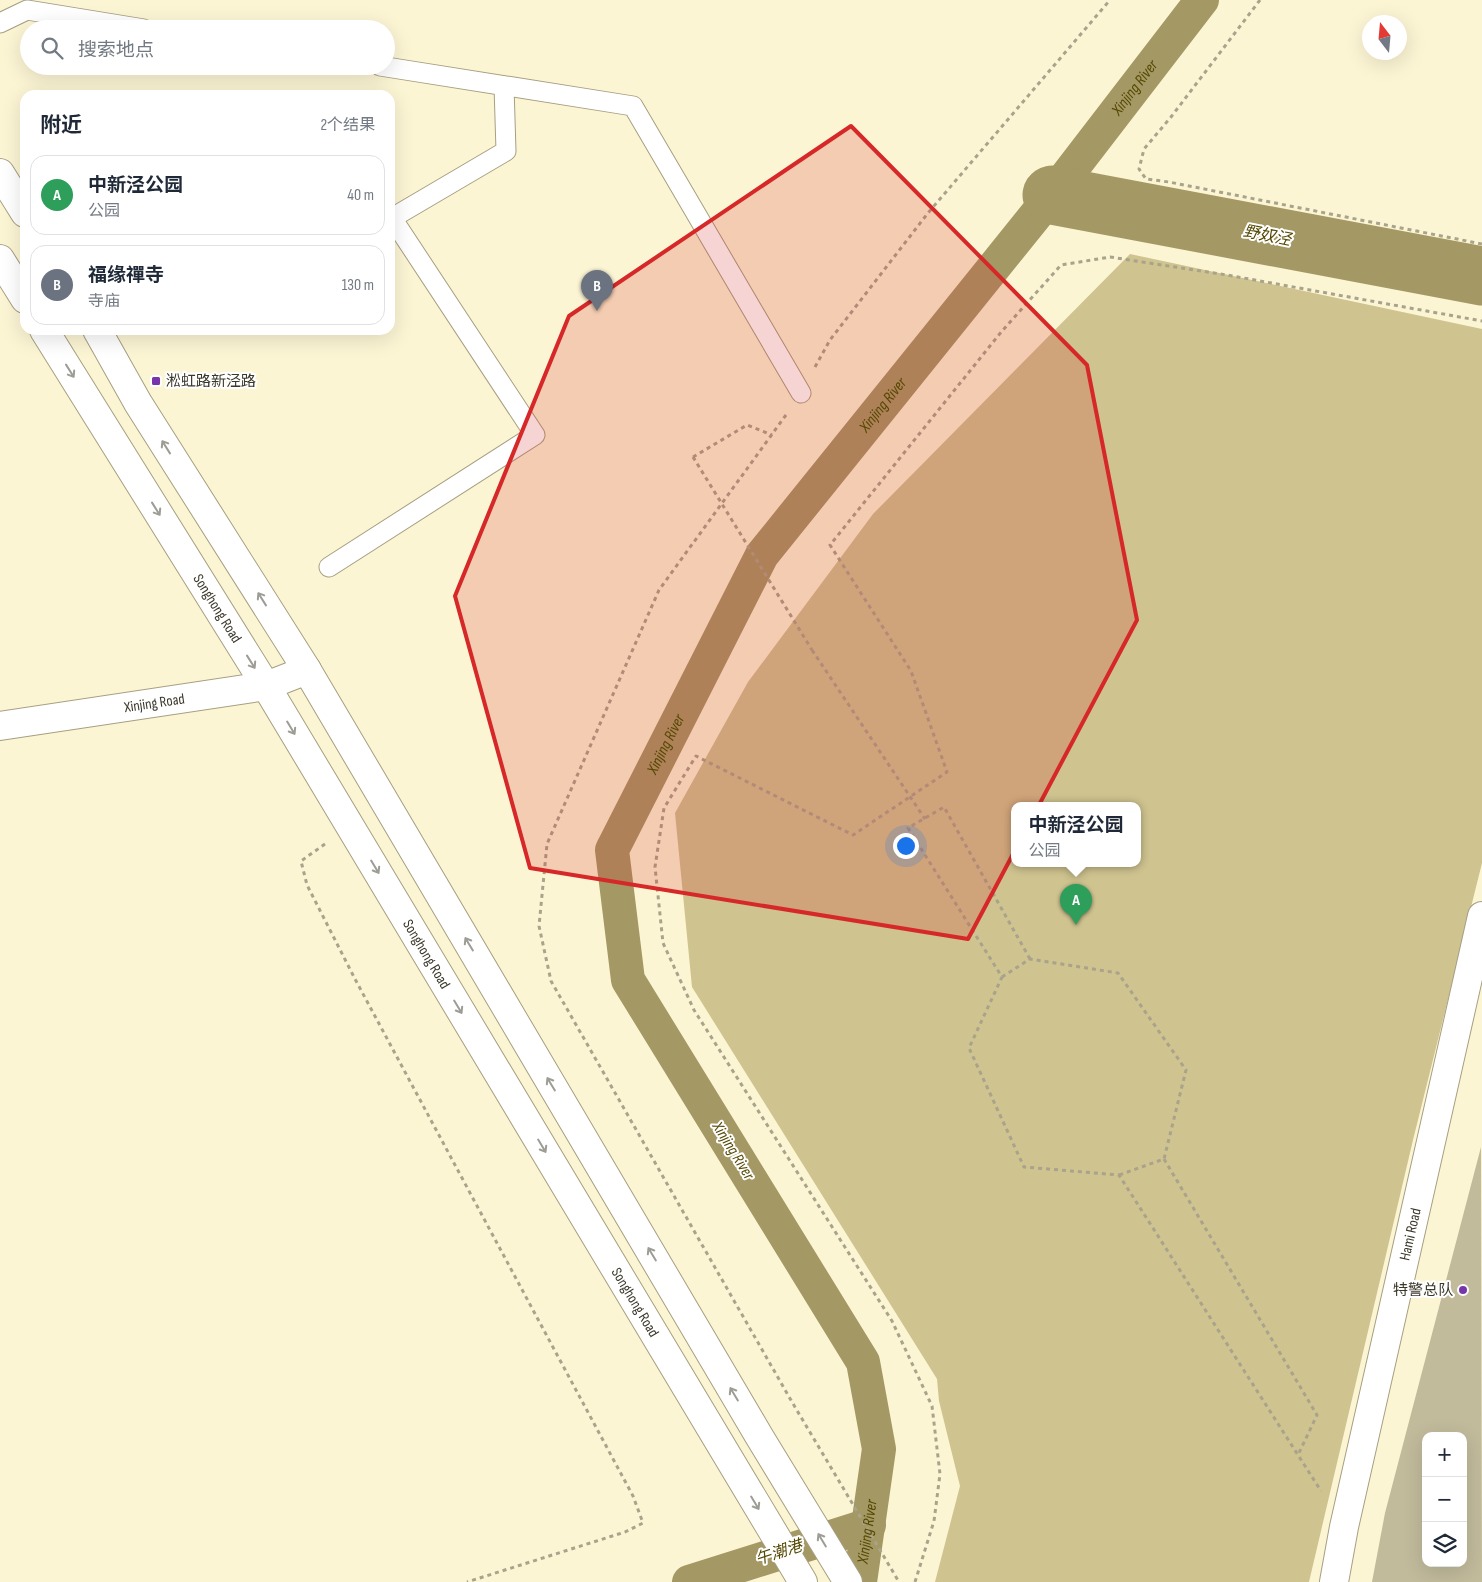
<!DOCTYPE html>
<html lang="zh">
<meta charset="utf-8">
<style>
:root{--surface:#fff;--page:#f6f6f7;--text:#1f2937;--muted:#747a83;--line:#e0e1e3;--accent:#0f766e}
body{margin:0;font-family:"Sofia Sans Condensed","Noto Sans SC",sans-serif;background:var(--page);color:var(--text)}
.controls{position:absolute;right:15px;bottom:15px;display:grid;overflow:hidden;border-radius:10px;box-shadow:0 5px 20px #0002}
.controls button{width:45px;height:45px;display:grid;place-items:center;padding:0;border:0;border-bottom:1px solid var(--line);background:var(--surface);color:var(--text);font:25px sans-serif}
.compass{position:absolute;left:1362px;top:15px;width:45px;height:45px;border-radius:50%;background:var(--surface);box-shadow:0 5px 20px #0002;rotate:344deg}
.you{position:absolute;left:905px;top:845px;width:18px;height:18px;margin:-12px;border:4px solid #fff;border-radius:50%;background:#1a73e8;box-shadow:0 0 0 8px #1a73e833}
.badge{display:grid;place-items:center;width:32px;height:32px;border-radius:50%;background:var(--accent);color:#fff;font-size:16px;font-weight:700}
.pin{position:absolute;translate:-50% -41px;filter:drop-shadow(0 1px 2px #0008)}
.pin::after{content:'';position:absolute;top:26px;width:18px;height:15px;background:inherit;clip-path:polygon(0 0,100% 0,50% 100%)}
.popup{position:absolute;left:1011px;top:802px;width:130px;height:65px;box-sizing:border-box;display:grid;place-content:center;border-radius:10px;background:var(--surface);filter:drop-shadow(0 1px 4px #0005);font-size:16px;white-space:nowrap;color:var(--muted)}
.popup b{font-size:19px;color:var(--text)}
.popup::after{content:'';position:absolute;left:50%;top:100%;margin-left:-10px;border:10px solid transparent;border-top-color:var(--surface)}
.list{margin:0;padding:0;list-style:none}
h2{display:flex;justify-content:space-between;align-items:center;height:65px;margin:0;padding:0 20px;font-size:21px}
h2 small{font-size:16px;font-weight:400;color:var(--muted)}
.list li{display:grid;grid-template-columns:32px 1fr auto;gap:15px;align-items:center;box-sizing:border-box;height:80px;margin:0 10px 10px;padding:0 10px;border:1px solid var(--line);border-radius:15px}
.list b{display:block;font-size:19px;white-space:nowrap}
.list p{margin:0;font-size:16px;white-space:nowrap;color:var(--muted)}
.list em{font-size:16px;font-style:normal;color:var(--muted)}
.icon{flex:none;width:28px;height:28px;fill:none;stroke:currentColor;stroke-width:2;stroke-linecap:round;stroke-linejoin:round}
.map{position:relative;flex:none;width:1482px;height:1582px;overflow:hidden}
.search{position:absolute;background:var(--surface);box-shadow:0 5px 20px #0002;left:20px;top:20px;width:375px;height:55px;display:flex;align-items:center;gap:12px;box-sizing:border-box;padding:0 18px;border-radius:28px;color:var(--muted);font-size:19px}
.panel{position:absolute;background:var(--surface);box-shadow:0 5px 20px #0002;left:20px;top:90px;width:375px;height:245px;border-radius:15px}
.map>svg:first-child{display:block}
.green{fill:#cfc38f;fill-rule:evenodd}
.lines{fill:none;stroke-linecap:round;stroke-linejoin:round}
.canal{stroke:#a49864;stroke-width:34}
.river{stroke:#a49864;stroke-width:59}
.building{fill:#c1ba9b;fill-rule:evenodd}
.lane-casing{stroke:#a69f81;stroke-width:21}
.secondary-casing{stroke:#a69f81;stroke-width:30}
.path{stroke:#a9a38b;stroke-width:3;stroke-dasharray:4 4;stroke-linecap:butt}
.lane{stroke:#fff;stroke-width:19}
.secondary{stroke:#fff;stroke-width:28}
.path-bridge{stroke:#a9a38b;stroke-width:3;stroke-dasharray:4 4;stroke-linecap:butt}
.oneway{stroke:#9d9c95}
.marked{fill:#d62828;fill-opacity:0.2;stroke:#d62828;stroke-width:4;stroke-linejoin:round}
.poi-dot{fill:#7735a9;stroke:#fff;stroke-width:2}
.labels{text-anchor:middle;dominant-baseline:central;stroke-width:4;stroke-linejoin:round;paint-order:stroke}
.poi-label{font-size:15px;fill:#3b382b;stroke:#fff;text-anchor:start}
.street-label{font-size:15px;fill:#3b382b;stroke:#fff}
.water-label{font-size:16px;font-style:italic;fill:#554803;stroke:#fff}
</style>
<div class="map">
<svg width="1482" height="1582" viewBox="0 0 1482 1582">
<rect width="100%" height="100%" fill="#fcf5d4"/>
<path class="green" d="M1130,254L1482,329V863L1413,1140L1309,1582H935L960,1486L939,1401L937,1379L692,987L675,813L748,682L873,514ZM1015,806H1137V864H1015Z"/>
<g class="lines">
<g class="canal">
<polyline points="689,1582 869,1525"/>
<path id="s1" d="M860,1582L879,1449L863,1362L628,980L612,850L762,555L1052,195L1202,0"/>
</g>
<polyline class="river" points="1052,195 1482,276"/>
</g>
<path class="building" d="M1481,1147L1482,1582H1372L1385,1513ZM1426,1436H1463V1563H1426Z"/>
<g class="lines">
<g class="lane-casing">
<g id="lane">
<polyline points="0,23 27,10 144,29"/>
<polyline points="380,66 633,106 801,393"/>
<polyline points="390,216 392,218 506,151 504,86"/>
<polyline points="329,567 535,435 392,218"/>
</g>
</g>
<g class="secondary-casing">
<g id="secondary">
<polyline points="0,173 25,213"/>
<polyline points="0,259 25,299"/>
<path id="s2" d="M44,330L266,686L803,1582"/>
<polyline points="97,330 138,403 307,670 759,1436 848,1582"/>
<path id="s3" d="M0,726L266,686L307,670"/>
<path id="s4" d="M1334,1582L1344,1527L1482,916"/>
</g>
</g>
<g class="path">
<polyline points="1260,0 1171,117 1144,149 1139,169 1146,179 1169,182 1482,244"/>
<polyline points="815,367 830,340 928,213 1110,0"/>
<polyline points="786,415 659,590 547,844 539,926 551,981 792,1402 899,1582"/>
<polyline points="693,457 747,425 772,435"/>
<polyline points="812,650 925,819"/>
<polyline points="325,844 301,861 307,885 355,979 633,1496 643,1523 625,1532 467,1582"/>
<polyline points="1030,959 944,807 908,828 1002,977 969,1048 1024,1167 1119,1175 1321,1491"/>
<polyline points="1002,977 1030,959 1118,973 1186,1070 1164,1159 1119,1175"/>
<polyline points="1164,1159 1317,1415 1298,1455"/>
<polyline points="915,1582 934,1521 940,1474 932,1406 892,1321 694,1010 663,943 655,867 664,808 696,756 853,835 947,772 911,671 830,545 1002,331 1061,265 1110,257 1227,275 1482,321"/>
</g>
<use href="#lane" class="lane"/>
<use href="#secondary" class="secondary"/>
<polyline class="path-bridge" points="693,457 812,650"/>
</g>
<defs><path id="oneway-shaft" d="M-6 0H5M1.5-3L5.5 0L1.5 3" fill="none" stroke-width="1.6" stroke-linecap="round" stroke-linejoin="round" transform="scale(1.25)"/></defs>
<g class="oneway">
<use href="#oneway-shaft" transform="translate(70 371) rotate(58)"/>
<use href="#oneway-shaft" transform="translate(166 447) rotate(-122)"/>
<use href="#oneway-shaft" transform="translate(156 509) rotate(58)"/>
<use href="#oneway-shaft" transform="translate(262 599) rotate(-122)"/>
<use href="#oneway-shaft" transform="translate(251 662) rotate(58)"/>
<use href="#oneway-shaft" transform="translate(291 728) rotate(59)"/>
<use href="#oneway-shaft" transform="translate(375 867) rotate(59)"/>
<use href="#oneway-shaft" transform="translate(469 944) rotate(-121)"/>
<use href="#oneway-shaft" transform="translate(458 1007) rotate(59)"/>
<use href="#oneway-shaft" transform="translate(551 1084) rotate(-121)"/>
<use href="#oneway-shaft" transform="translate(542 1146) rotate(59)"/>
<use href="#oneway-shaft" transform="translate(652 1254) rotate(-121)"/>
<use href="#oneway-shaft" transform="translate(734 1394) rotate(-121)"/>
<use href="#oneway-shaft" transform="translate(755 1503) rotate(59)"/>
<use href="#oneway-shaft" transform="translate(822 1540) rotate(-121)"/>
</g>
<path class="marked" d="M851,126L1087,365L1137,620L968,939L530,868L455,596L569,316Z"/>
<g class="poi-dot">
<rect x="151" y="376" width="10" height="10" rx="2.5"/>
<circle cx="1463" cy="1290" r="5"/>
</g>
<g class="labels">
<g class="poi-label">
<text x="166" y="381">淞虹路新泾路</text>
<text x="1453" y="1290" text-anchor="end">特警总队</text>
</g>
<g class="street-label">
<text stroke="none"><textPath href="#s2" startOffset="328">Songhong Road</textPath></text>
<text stroke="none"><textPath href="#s3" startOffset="156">Xinjing Road</textPath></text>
<text stroke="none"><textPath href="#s2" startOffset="732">Songhong Road</textPath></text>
<text stroke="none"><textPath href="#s4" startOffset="356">Hami Road</textPath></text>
<text stroke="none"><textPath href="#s2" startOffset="1138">Songhong Road</textPath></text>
</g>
<g class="water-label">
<text stroke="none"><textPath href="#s1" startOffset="1731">Xinjing River</textPath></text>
<text transform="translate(1267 236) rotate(11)">野奴泾</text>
<text stroke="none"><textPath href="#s1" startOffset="1326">Xinjing River</textPath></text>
<text stroke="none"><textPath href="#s1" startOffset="921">Xinjing River</textPath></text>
<text transform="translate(733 1151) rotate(58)">Xinjing River</text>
<text stroke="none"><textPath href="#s1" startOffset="51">Xinjing River</textPath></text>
<text transform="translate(779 1553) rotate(-18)">午潮港</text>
</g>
</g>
</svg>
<div class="controls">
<button>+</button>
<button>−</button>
<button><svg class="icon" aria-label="layers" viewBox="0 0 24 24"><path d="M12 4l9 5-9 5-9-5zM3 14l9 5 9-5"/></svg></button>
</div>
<svg class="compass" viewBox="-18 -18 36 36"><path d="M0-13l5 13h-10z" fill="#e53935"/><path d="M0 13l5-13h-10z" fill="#747a83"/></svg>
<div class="you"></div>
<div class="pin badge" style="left:1076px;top:925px;background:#2e9e5b">A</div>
<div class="popup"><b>中新泾公园</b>公园</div>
<div class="pin badge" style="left:597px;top:311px;background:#6b7280">B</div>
<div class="search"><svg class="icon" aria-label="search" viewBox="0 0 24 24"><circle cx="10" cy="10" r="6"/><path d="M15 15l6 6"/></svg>搜索地点</div>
<section class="panel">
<h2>附近<small>2个结果</small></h2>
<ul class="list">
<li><span class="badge" style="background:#2e9e5b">A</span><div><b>中新泾公园</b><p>公园</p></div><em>40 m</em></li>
<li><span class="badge" style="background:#6b7280">B</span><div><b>福缘禪寺</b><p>寺庙</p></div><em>130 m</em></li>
</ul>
</section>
</div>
